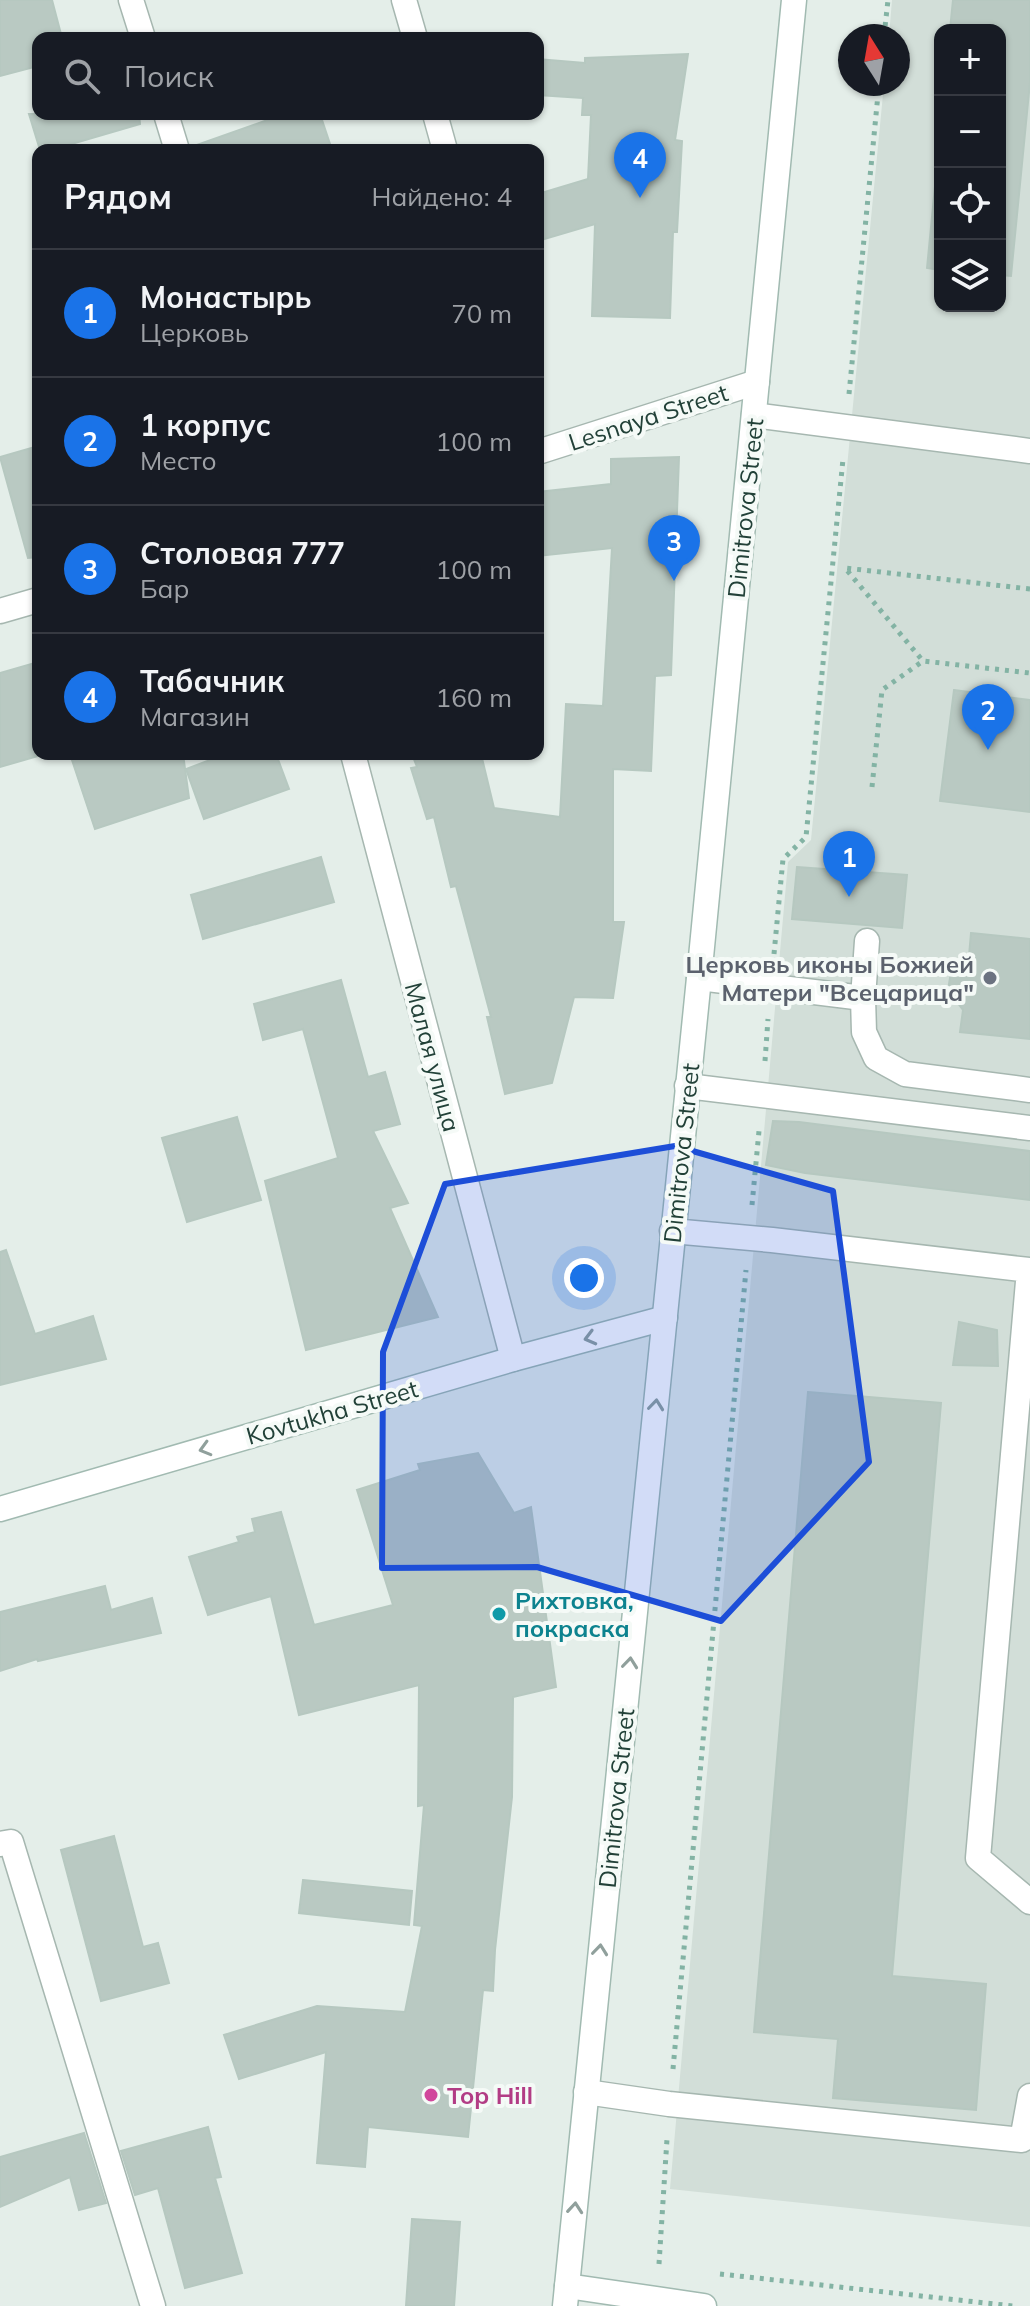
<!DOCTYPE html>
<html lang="ru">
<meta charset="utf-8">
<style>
:root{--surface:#171b24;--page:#20242c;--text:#f1f3f6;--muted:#9ea1a6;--line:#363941;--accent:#1a73e8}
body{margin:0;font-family:Mulish,sans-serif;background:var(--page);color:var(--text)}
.controls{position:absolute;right:24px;top:24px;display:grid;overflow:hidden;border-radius:16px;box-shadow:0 2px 6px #0004}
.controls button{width:72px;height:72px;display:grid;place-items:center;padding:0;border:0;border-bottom:2px solid var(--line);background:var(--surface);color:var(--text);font:40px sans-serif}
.compass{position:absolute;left:838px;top:24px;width:72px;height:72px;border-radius:50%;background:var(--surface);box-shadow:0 2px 6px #0004;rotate:349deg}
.you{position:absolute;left:584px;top:1278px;width:28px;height:28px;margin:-20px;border:6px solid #fff;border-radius:50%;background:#1a73e8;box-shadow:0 0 0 12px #1a73e833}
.badge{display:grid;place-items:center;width:52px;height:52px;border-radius:50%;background:var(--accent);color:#fff;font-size:26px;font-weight:700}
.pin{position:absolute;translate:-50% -66px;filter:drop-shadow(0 2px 4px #0008)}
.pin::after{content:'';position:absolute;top:42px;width:28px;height:24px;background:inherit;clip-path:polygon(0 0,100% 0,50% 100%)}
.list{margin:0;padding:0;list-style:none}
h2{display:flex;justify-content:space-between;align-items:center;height:104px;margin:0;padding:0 32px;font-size:34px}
h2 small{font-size:26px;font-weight:400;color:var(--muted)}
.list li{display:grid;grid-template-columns:52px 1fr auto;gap:24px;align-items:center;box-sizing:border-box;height:128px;padding:0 32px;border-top:2px solid var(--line)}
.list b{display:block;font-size:30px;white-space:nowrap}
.list p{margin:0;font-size:26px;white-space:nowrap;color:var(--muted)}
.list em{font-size:26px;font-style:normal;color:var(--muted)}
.icon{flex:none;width:44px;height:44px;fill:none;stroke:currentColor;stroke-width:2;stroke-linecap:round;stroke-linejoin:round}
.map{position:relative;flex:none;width:1030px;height:2306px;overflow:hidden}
.search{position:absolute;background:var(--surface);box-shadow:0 2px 6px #0004;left:32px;top:32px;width:512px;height:88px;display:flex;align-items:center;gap:20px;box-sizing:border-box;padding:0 28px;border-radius:16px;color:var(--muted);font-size:30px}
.panel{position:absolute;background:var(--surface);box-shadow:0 2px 6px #0004;left:32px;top:144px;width:512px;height:616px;border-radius:16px}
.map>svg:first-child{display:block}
.built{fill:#d2ded8;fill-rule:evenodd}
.building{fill:#b9c9c2;stroke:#b6c8c0;stroke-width:2}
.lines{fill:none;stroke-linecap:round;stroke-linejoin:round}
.lane-casing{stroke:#a6b7b0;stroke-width:27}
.street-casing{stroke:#a6b7b0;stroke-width:27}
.secondary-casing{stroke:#a1bab1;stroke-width:27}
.path{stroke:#83b3a4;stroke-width:5;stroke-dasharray:4 6;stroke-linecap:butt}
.lane{stroke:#fff;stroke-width:24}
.street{stroke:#fff;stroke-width:24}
.secondary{stroke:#fff;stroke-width:24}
.oneway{stroke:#90a09c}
.marked{fill:#1d4ed8;fill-opacity:0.2;stroke:#1d4ed8;stroke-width:6;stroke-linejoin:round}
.worship-dot{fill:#6b7280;stroke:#f5faf7;stroke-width:3}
.culture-dot{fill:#0f9aa8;stroke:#f5faf7;stroke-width:3}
.hotel-dot{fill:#d1479c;stroke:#f5faf7;stroke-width:3}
.labels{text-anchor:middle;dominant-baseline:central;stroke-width:8;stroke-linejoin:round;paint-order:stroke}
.street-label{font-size:24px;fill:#224138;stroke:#f5faf7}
.worship-label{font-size:24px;font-weight:bold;fill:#5b616d;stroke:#f5faf7;text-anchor:end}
.culture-label{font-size:24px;font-weight:bold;fill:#0d838f;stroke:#f5faf7;text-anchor:start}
.hotel-label{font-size:24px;font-weight:bold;fill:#b23c85;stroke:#f5faf7;text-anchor:start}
</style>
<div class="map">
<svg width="1030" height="2306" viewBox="0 0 1030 2306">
<rect width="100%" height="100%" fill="#e4eee9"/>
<path class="built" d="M892,0H1030V2227L670,2189L788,862L811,840L884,84H898V36H889ZM940,30H1000V306H940Z"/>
<g class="building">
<polygon points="0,0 52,0 62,38 38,38 38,66 0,76"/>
<polygon points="953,0 1030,0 1030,82 1011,276 1000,275 1000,30 950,30"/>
<polygon points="688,54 675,140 682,141 677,232 673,232 670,318 592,316 595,224 538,241 538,194 588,179 591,115 582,115 583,98 538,95 538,59 585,63 585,58"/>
<polygon points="29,114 139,114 140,124 51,150 40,150"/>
<polygon points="284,114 320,114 332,150 198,150 197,145"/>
<polygon points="940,135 940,270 927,268"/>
<polygon points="38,446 38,557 28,558 0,457"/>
<polygon points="679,457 671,675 655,676 651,771 613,769 613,922 624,922 613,998 574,997 552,1083 505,1094 487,1017 491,1017 456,886 451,887 434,817 427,819 411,768 417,767 412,754 481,754 494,808 560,817 566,704 603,706 612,548 538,556 538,492 611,484 611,459"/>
<polygon points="38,662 38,756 0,767 0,673"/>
<polygon points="954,690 1030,700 1030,812 940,801"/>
<polygon points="70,754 183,754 189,798 95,829"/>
<polygon points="226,754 276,754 289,789 204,819 186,769"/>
<polygon points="321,857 334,902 203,939 191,895"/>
<polygon points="797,867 907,875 902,928 792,919"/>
<polygon points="971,933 1030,939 1030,1039 960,1032 963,1010 948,990 952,966 969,956"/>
<polygon points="341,980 368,1077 385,1072 400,1124 373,1131 408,1203 390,1208 438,1317 306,1350 265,1181 338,1158 303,1029 263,1040 254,1004"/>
<polygon points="237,1117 261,1200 187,1222 162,1138"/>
<polygon points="773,1121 799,1122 1030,1151 1030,1200 805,1173 766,1165"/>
<polygon points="6,1250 35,1334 93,1316 106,1359 0,1385 0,1252"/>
<polygon points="959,1322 997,1330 998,1366 953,1365"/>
<polygon points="808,1392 941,1403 892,1976 986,1984 976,2110 833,2098 838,2039 754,2032"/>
<polygon points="478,1453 514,1513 531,1507 556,1687 513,1697 512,1797 495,1950 493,1991 483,1990 468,2137 368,2127 365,2167 317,2163 326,2052 239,2079 224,2035 317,2006 405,2012 422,1926 414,1925 424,1805 418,1806 419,1685 299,1715 271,1596 208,1615 189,1557 239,1542 237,1537 255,1532 252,1519 281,1512 314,1625 393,1605 357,1490 420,1470 418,1464"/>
<polygon points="105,1586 111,1610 152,1598 161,1633 38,1661 37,1659 0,1671 0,1612"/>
<polygon points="114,1836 143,1947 158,1943 169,1983 101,2001 61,1850"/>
<polygon points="303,1880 412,1891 409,1925 299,1913"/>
<polygon points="208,2127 221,2177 215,2178 242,2273 185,2288 158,2188 135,2195 121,2151"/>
<polygon points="84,2133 106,2203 79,2210 70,2177 0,2207 0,2157"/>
<polygon points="412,2219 460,2222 454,2306 406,2306"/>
</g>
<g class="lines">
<g class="lane-casing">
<g id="lane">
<polyline points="404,0 415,38"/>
<polyline points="435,114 445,150"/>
<polyline points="754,415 1030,451"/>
<polyline points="867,941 863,998 864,1032 876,1058 905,1074 1030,1090"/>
<polyline points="699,978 863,998"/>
<polyline points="687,1086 1030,1128"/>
<polyline points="672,1231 772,1240 1029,1270 978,1858 1030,1902"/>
<polyline points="0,1844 11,1842 153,2306"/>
<polyline points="586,2092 669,2104 1022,2140 1030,2096"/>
</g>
</g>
<g class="street-casing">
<g id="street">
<polyline points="131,0 143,38"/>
<polyline points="166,114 177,150"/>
<polyline points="538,452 757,382"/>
<polyline points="0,611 38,600"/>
<polyline points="353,754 513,1359"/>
</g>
</g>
<g class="secondary-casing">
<g id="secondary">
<polyline points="0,1509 513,1359 665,1318"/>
<polyline points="567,2286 704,2306"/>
<polyline points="565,2306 699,978 794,0"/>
</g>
</g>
<g class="path">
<polyline points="884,36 888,0"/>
<polyline points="849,394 879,84"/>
<polyline points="1030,589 845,568 923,661 1030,673"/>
<polyline points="872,787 882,690 923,661"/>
<polyline points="774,954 783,859 806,837 843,459"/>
<polyline points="765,1061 768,1019"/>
<polyline points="752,1205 759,1131"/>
<polyline points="673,2069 746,1270"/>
<polyline points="659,2264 667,2139"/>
<polyline points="720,2274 1013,2306"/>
</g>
<use href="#lane" class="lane"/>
<use href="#street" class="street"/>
<use href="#secondary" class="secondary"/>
</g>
<defs><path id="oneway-chevron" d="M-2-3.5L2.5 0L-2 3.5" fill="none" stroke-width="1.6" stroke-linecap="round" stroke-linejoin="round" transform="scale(2)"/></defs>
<g class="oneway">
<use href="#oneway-chevron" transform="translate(590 1338) rotate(165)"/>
<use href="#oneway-chevron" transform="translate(656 1405) rotate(-84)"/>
<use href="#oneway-chevron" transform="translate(205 1449) rotate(164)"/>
<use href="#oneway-chevron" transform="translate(630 1663) rotate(-84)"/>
<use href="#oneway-chevron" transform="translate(600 1950) rotate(-84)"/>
<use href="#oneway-chevron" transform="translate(575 2208) rotate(-85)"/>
</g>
<path class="marked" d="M675,1146L833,1191L869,1462L721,1621L537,1567L382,1568L383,1352L445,1184Z"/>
<circle class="worship-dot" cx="990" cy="978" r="8"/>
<circle class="culture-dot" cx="499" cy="1614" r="8"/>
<circle class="hotel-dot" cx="431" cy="2095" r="8"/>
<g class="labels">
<g class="street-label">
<text transform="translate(648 417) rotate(-18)">Lesnaya Street</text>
<text transform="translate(745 508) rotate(-84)">Dimitrova Street</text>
<text transform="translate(433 1057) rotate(75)">Малая улица</text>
<text transform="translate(681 1153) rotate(-84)">Dimitrova Street</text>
<text transform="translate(332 1412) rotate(-16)">Kovtukha Street</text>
<text transform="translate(616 1798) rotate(-84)">Dimitrova Street</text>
</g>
<g class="worship-label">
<text x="974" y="964">Церковь иконы Божией<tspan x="974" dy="28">Матери "Всецарица"</tspan></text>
</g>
<g class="culture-label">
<text x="515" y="1600">Рихтовка,<tspan x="515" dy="28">покраска</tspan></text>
</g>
<g class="hotel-label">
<text x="447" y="2095">Top Hill</text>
</g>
</g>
</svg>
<div class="controls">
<button>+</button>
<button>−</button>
<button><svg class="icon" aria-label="locate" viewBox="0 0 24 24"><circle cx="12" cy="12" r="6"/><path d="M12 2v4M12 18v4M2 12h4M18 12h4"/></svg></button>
<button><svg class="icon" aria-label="layers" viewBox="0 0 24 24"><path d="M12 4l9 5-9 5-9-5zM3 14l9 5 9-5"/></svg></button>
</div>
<svg class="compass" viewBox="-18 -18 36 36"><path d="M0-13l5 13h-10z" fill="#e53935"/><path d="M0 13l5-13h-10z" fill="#9ea1a6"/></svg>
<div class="you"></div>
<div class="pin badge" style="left:849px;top:897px">1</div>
<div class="pin badge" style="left:988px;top:750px">2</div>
<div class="pin badge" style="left:674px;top:581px">3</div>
<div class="pin badge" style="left:640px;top:198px">4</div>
<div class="search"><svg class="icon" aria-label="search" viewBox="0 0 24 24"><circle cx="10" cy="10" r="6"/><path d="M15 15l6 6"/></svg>Поиск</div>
<section class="panel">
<h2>Рядом<small>Найдено: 4</small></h2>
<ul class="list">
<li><span class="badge">1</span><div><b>Монастырь</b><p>Церковь</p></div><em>70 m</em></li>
<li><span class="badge">2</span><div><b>1 корпус</b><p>Место</p></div><em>100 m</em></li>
<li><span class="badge">3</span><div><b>Столовая 777</b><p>Бар</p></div><em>100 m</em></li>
<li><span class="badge">4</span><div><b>Табачник</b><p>Магазин</p></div><em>160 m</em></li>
</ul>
</section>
</div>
